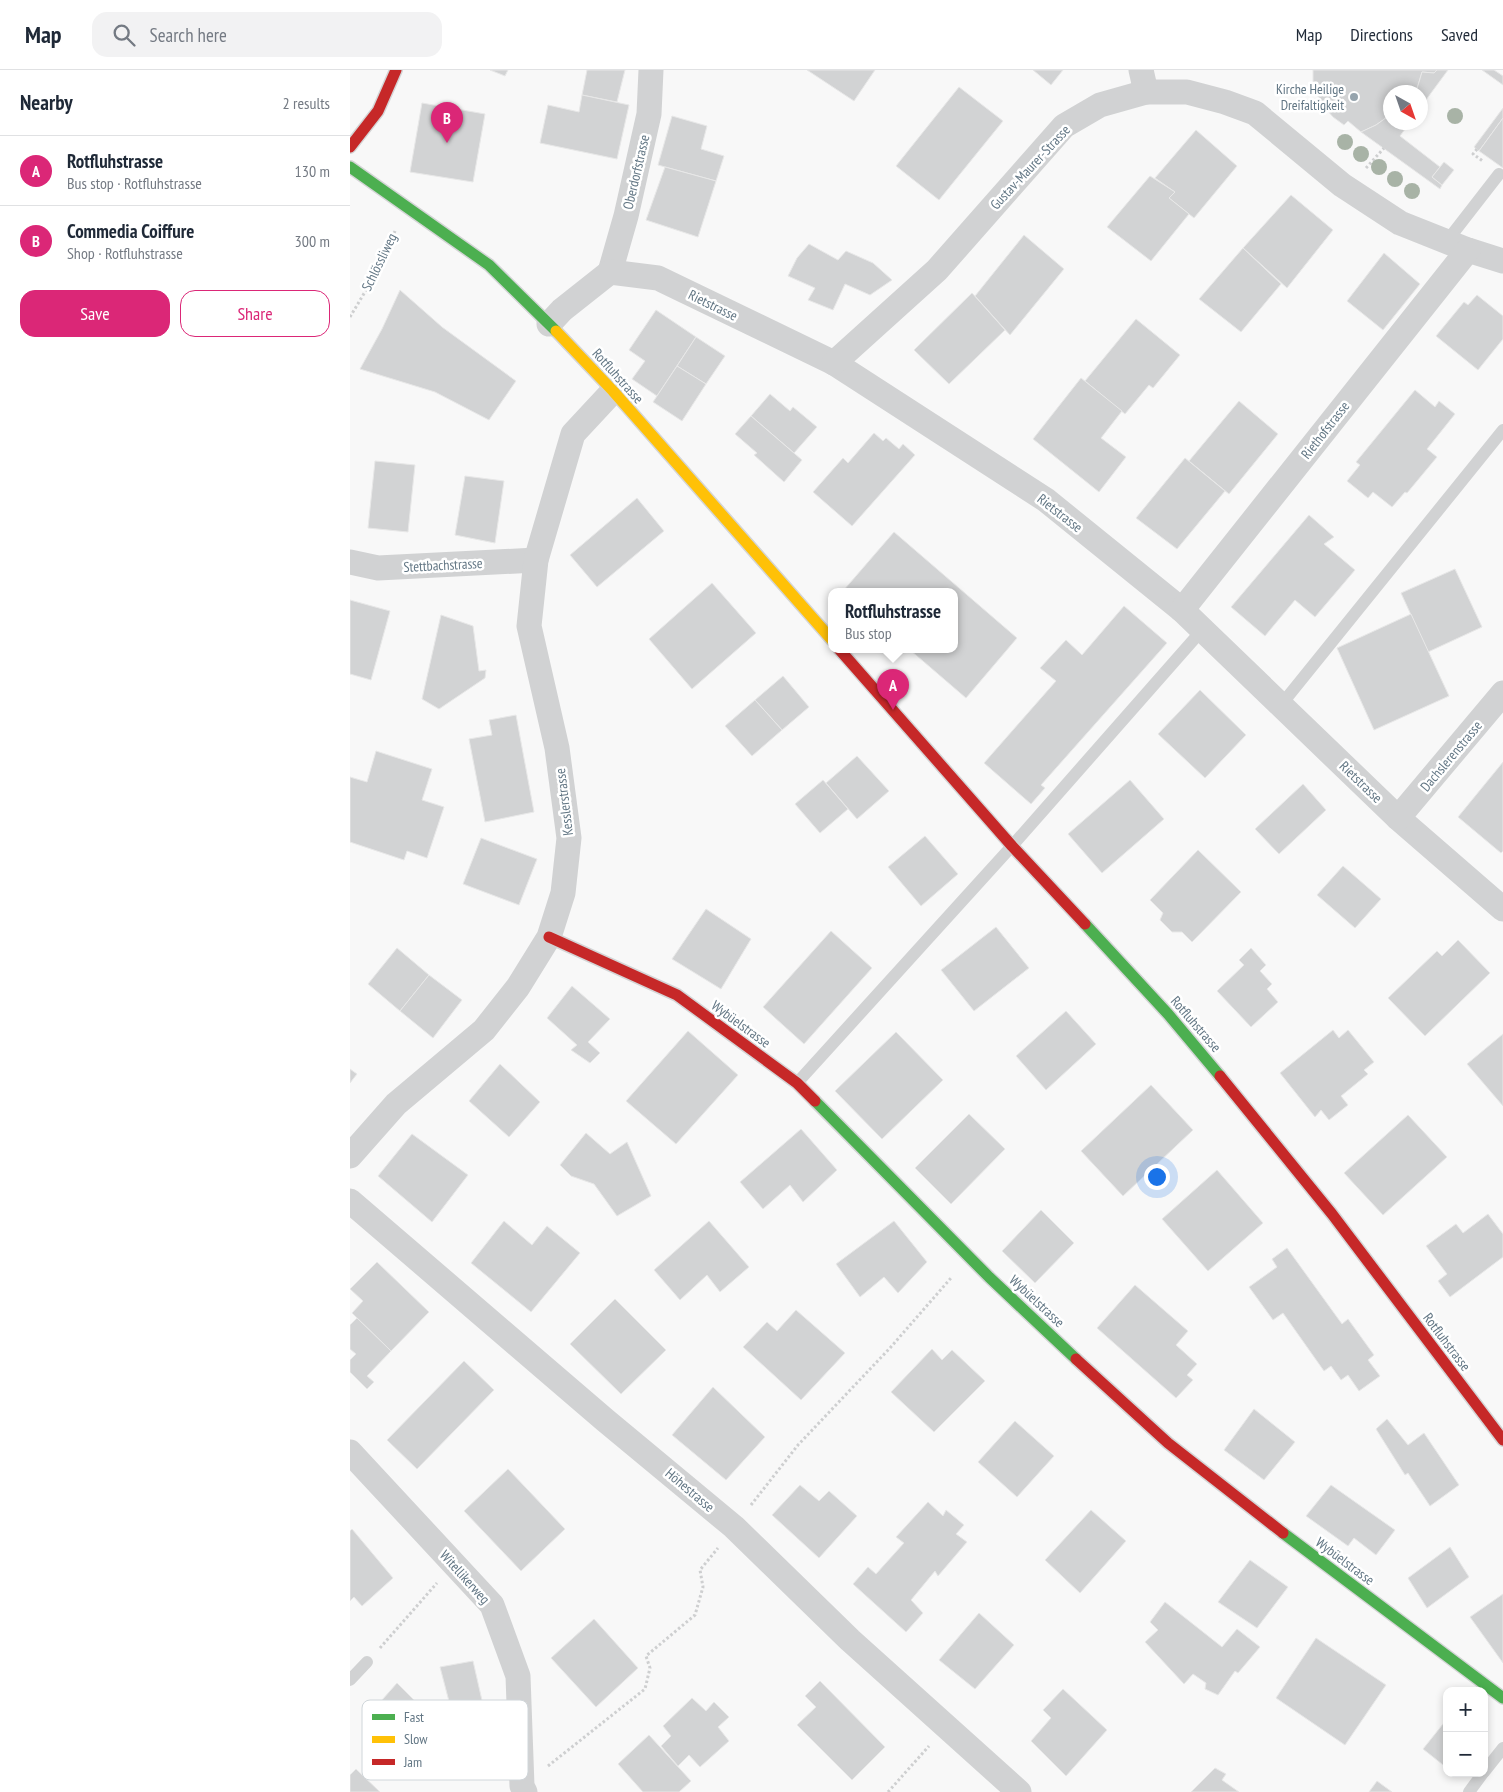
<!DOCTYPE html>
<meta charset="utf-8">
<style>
:root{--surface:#fff;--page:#f2f2f3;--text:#1f2937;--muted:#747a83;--line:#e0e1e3;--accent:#db2777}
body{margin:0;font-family:"PT Sans Narrow",sans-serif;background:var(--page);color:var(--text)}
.controls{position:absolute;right:15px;bottom:15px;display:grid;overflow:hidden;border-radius:10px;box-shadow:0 2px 8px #0003}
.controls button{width:45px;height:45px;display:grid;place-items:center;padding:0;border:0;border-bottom:1px solid var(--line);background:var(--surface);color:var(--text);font:25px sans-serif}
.compass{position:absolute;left:1033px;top:15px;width:45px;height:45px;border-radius:50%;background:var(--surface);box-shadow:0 2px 8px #0003;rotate:140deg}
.you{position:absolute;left:806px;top:1106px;width:18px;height:18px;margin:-12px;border:4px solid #fff;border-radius:50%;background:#1a73e8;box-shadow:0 0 0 8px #1a73e833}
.badge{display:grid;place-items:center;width:32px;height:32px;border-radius:50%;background:var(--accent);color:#fff;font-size:16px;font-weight:700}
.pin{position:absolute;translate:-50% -41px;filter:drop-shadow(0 1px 2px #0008)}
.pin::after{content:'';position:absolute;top:26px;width:18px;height:15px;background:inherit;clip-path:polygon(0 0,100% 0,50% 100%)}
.popup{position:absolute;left:478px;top:518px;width:130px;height:65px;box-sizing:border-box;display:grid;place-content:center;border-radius:10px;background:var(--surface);filter:drop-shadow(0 1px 4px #0005);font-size:16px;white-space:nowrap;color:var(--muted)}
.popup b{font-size:19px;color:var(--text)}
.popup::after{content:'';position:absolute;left:50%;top:100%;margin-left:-10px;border:10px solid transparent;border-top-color:var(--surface)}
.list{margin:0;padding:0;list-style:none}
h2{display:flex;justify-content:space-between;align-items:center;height:65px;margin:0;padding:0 20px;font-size:21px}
h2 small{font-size:16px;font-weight:400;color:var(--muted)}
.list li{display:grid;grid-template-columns:32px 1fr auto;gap:15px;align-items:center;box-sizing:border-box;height:70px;padding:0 20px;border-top:1px solid var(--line)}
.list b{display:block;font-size:19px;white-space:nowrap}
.list p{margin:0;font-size:16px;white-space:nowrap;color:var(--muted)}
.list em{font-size:16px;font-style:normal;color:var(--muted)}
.actions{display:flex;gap:10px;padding:15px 20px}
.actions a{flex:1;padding:11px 0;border:1px solid var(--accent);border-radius:15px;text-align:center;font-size:18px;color:var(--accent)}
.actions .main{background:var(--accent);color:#fff}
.icon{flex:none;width:28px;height:28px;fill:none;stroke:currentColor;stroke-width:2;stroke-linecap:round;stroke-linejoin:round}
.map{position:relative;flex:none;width:1153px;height:1722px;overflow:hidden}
header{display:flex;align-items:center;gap:30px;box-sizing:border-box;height:70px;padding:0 25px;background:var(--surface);border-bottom:1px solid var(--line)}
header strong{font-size:24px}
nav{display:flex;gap:28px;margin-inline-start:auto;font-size:18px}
.search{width:350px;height:45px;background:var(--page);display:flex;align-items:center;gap:12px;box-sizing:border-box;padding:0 18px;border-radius:15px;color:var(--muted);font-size:19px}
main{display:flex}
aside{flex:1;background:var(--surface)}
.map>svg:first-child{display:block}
.building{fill:#d2d3d4;stroke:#e8e8e8}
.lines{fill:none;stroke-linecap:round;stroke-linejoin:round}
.fast-casing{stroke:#d4d5d6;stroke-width:14}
.slow-casing{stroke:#d4d5d6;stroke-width:14}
.jam-casing{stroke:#d4d5d6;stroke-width:14}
.path{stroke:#cecfd0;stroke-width:3;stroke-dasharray:2.5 2.5;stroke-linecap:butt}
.lane{stroke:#d1d2d3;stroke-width:12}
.street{stroke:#d1d2d3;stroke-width:25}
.fast{stroke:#4caf50;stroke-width:11}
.slow{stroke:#ffc107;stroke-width:11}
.jam{stroke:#c62828;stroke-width:11}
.tree{fill:#a8b3a6}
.poi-dot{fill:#96a4ad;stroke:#fff;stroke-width:2}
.labels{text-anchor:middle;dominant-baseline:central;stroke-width:5;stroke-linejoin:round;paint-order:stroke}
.poi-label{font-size:14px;fill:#627684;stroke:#fff;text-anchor:end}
.street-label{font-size:14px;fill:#627684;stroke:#fff}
.key{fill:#fff;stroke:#d0d6da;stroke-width:1}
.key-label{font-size:14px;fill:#627684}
</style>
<header>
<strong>Map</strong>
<div class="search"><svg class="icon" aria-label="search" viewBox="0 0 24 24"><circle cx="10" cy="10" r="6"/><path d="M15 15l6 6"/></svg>Search here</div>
<nav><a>Map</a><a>Directions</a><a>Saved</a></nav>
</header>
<main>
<aside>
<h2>Nearby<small>2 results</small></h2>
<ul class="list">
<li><span class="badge">A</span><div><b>Rotfluhstrasse</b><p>Bus stop · Rotfluhstrasse</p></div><em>130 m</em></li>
<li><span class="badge">B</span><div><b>Commedia Coiffure</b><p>Shop · Rotfluhstrasse</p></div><em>300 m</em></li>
</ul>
<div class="actions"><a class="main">Save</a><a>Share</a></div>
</aside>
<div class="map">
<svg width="1153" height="1722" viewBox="0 0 1153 1722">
<rect width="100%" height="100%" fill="#f8f8f8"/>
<g class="building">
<polygon points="140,0 158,0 155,6"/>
<polygon points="237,0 275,0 267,32 232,25"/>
<polygon points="457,0 525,0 504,31"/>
<polygon points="683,0 713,0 701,15"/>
<polygon points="963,0 1087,0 1084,3 1072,2 1066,22 1055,19 1052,22 1040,22 1040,45 1026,55 1011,62 998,51 994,55 983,47 970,32 963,11"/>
<polygon points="1087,0 1098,0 1070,38 1070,22 1066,22 1072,2 1084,3"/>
<polygon points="1132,0 1144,0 1153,6 1153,15"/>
<polygon points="609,17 653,51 589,130 546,96"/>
<polygon points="232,25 279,35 267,89 190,73 198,35 229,42"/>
<polygon points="72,33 135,44 123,112 60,102"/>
<polygon points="1153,38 1153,48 1129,81 1124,77"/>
<polygon points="1040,45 1040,52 1060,52 1050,66 1090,97 1082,107 1092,115 1090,119 1011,62 1026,55"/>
<polygon points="322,46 357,56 351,79 374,86 366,111 308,95"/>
<polygon points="1153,48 1153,98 1129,81"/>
<polygon points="846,60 887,96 844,148 819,128 825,122 805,108"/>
<polygon points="1094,92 1104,100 1092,115 1082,107"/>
<polygon points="315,97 366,111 348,167 296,150"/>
<polygon points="800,106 825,122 819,128 839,144 801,191 757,157"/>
<polygon points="941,125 983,160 937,218 893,178"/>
<polygon points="674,165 714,199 660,265 625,226"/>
<polygon points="459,174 488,190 496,181 523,193 542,210 520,225 495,214 483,240 458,230 465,218 438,206 447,188"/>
<polygon points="893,178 931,214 891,262 849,229"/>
<polygon points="1034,183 1070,214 1033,260 997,231"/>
<polygon points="50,220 92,257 166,311 139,350 85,322 10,299 32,259"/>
<polygon points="622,223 655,260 599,314 564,280"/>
<polygon points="1127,225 1153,246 1153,269 1128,300 1086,266 1114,232 1118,235"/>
<polygon points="306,240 346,267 307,326 282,309 295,291 279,280"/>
<polygon points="786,249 830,285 803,318 799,315 775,344 735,311"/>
<polygon points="346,267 375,286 356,314 327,296"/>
<polygon points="327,296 356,314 332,351 303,332"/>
<polygon points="731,308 772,341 751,368 776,387 749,422 683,369"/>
<polygon points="1065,320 1085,337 1089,331 1105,344 1077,379 1087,387 1057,423 1055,422 1042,437 1023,422 1018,428 997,411 1010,395 1006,392"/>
<polygon points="420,324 440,341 443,337 467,357 444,383 401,346"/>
<polygon points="889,331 928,364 879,424 839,391"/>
<polygon points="401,346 452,390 434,412 404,385 407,383 385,364"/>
<polygon points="524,363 533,371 536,368 549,379 553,374 565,385 502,456 463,422 493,388 498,393"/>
<polygon points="835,388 875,421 827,479 786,448"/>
<polygon points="25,391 65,395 58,462 18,458"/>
<polygon points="115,406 154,411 145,473 105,465"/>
<polygon points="287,428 314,461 247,517 220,485"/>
<polygon points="959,445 984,467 974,474 1005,500 965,547 945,530 915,566 881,537"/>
<polygon points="544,462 667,568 616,628 559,579 604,579 604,521 493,521"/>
<polygon points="1105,499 1132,557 1078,582 1051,523"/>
<polygon points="362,513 406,563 342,619 299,569"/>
<polygon points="0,530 40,541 21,610 0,604"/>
<polygon points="774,536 817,573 691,715 695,718 681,734 634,693 706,611 690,598 716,570 732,585"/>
<polygon points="1061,544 1099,626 1024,660 987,578"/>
<polygon points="91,545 123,556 129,601 136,600 135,608 89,639 72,629"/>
<polygon points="433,606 459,637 432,660 405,630"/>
<polygon points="850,620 896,665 855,708 808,664"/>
<polygon points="405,630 432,660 402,686 375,656"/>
<polygon points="166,645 184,742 135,752 119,669 142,665 139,650"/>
<polygon points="26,681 82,699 72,730 94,737 77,788 57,781 54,790 0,772 0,707 17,712"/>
<polygon points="507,686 539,721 507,749 476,713"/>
<polygon points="1153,692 1153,781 1151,783 1108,747"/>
<polygon points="473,710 498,739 470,763 445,734"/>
<polygon points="780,710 814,749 752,803 718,764"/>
<polygon points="953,714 976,740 929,784 905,759"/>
<polygon points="575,766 608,804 571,836 538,797"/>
<polygon points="131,768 187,789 169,835 113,814"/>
<polygon points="848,780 891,822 842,872 832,862 822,862 810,850 813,843 800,830"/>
<polygon points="993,796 1031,829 1005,858 967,825"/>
<polygon points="356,839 401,869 371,919 322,889"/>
<polygon points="646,857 679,898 624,941 591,900"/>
<polygon points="481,861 522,898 454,974 413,937"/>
<polygon points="1108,870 1140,903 1075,966 1038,928 1087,881 1092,886"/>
<polygon points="47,878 79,905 50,941 18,914"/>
<polygon points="901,878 916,895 910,901 922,914 917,919 928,932 901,957 867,921 894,895 889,890"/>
<polygon points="79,905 112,930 83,968 50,941"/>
<polygon points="222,916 260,949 238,972 250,983 240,993 221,980 227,975 197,948"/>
<polygon points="716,941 746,974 696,1020 666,986"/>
<polygon points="983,960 989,968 998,960 1024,992 1014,1000 1018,1004 991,1026 998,1035 979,1050 971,1040 965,1047 930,1003"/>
<polygon points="338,961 388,1005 326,1074 276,1031"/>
<polygon points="546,962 593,1010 532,1069 485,1021"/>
<polygon points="1153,964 1153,1036 1117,994"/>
<polygon points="150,994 190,1032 159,1067 119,1031"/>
<polygon points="0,999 7,1004 0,1013"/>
<polygon points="801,1015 843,1060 773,1126 731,1081"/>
<polygon points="619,1044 655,1079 601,1134 565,1098"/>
<polygon points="1058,1045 1097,1087 1033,1145 994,1103"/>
<polygon points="451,1059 487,1100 453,1132 440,1115 413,1139 390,1112"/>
<polygon points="236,1063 260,1084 277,1072 301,1126 267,1146 244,1114 221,1106 210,1095"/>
<polygon points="62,1064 118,1105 82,1152 28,1106"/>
<polygon points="867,1100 913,1153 858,1201 812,1149"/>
<polygon points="691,1140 724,1173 685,1213 652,1181"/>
<polygon points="1138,1144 1153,1164 1153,1187 1100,1227 1088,1211 1097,1204 1076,1176 1106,1154 1113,1163"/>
<polygon points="154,1151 182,1175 197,1156 230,1183 181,1242 121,1193"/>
<polygon points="359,1151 399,1197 370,1222 357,1205 330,1230 304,1200"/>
<polygon points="544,1151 577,1192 548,1223 534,1207 510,1227 486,1194"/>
<polygon points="937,1178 992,1254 998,1249 1024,1285 1018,1290 1030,1306 1009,1321 998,1305 991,1310 981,1296 974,1301 933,1243 923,1250 899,1217 927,1197 922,1189"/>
<polygon points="27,1192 79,1242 41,1281 2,1243 13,1231 0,1219"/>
<polygon points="785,1215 838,1261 826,1275 847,1294 837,1305 843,1310 826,1328 747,1258"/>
<polygon points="265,1229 316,1280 271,1324 220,1274"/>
<polygon points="446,1240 495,1283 451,1330 393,1277 417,1252 427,1261"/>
<polygon points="7,1248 41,1281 17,1306 24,1312 17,1319 0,1302 0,1290 6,1284 0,1279 0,1255"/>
<polygon points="582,1279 592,1290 602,1280 635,1311 584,1362 541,1322"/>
<polygon points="114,1291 144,1320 67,1399 37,1370"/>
<polygon points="363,1317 415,1367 376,1410 322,1365"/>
<polygon points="904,1339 945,1372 914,1410 874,1380"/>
<polygon points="1037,1349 1058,1375 1074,1363 1109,1415 1080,1436 1058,1403 1055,1405 1026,1359"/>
<polygon points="665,1351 704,1386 667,1427 628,1392"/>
<polygon points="158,1399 215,1459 171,1501 114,1441"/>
<polygon points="450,1415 469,1431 479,1421 507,1446 469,1488 422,1445"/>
<polygon points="981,1415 1045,1460 1026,1485 1004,1468 998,1476 956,1446"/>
<polygon points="578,1432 593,1446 596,1440 614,1455 606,1464 617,1472 588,1506 585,1501 561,1530 573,1543 556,1562 503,1514 518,1497 526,1504 554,1473 546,1467"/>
<polygon points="741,1440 776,1471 730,1523 695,1490"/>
<polygon points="2,1459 43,1508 12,1536 4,1527 0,1531 0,1461"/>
<polygon points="1100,1477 1119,1507 1077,1538 1058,1508"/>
<polygon points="900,1490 938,1517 907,1558 868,1532"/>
<polygon points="1153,1524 1153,1593 1120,1547"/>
<polygon points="815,1532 872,1577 887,1559 910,1577 888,1603 885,1601 868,1625 855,1619 856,1613 843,1604 834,1614 795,1572 808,1560 800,1552"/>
<polygon points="629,1543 664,1575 625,1619 589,1590"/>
<polygon points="244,1549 288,1598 246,1637 201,1588"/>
<polygon points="966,1568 1036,1615 995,1675 926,1628"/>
<polygon points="123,1591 141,1670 111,1677 90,1597"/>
<polygon points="470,1611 535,1677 502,1710 447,1655 466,1637 455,1626"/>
<polygon points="47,1613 111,1677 89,1699 25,1638"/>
<polygon points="713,1619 757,1660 716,1706 681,1671 701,1648 693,1640"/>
<polygon points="342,1628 356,1641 364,1632 379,1647 368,1657 379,1671 350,1697 339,1685 328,1696 311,1676 321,1666 313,1656"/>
<polygon points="1097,1649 1097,1698 1073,1679"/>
<polygon points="299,1665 341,1711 329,1722 293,1722 268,1694"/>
<polygon points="865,1698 876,1704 872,1710 889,1722 841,1722"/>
<polygon points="6,1699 30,1722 0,1722 0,1705"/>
<polygon points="1027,1711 1042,1722 1019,1722"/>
</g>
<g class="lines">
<g class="fast-casing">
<g id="fast">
<polyline points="0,97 139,195 206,261"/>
<polyline points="735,854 818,944 870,1006"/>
<polyline points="465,1031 639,1207 726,1289"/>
<polyline points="933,1463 1153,1628"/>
</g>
</g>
<g class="slow-casing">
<polyline id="slow" points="206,261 263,321 482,570"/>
</g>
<g class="jam-casing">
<g id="jam">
<polyline points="0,77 28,41 46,0"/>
<polyline points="489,579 662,776 735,854"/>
<polyline points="199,867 327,925 447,1013 465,1031"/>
<polyline points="870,1006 982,1144 1153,1370"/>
<polyline points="726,1289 818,1373 933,1463"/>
</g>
</g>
<g class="path">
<polyline points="1127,79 1123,84 1134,92"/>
<polyline points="1016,98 1034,78"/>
<polyline points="0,247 31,195 45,161"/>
<polyline points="401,1435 448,1375 540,1278 601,1208"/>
<polyline points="30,1578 87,1513"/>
<polyline points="198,1696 295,1619 300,1598 296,1586 345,1545 353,1517 350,1500 368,1478"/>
<polyline points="538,1722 579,1676"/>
</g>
<g class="lane">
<polyline points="1097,171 1149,104"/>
<polyline points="931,635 1153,360"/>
<polyline points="447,1013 662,776 853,559"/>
<polyline points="0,1610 17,1592"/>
<polyline points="1134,1702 1153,1678"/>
<polyline points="1119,1722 1133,1703"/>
</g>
<g class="street">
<polyline points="791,0 796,22"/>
<polyline points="260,202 276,146 299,44 301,0"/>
<polyline points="199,254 212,240 260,202 308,208 484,293 696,430 832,540 1048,748 1153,839"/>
<polyline points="484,293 587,200 714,56 750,35 796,22 837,22 875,32 905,43 992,115 1050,153 1118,180 1153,191"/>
<polyline points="0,492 28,498 186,490"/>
<polyline points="832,540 1118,180"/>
<polyline points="1048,748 1153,623"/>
<polyline points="0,1086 46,1034 134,960 168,917 199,867 213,823 219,768 207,678 179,556 186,490 223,364 263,321"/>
<polyline points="0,1131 255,1350 384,1457 500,1570 669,1722"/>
<polyline points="0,1382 142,1535 168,1606 172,1716 175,1722"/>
</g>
<use href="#fast" class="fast"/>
<use href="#slow" class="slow"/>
<use href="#jam" class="jam"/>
</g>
<g class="tree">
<circle cx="1105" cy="46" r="8"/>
<circle cx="995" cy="72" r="8"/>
<circle cx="1011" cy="84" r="8"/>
<circle cx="1029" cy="97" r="8"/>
<circle cx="1045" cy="109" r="8"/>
<circle cx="1062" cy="121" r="8"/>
</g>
<circle class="poi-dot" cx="1004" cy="27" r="5"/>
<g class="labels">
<g class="poi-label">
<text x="994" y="19">Kirche Heilige<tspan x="994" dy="16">Dreifaltigkeit</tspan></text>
</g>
<g class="street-label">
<text transform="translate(680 97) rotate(-47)">Gustav-Maurer-Strasse</text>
<text transform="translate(286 102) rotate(-77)">Oberdorfstrasse</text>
<text transform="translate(29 192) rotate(-64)">Schlössliweg</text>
<text transform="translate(363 235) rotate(26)">Rietstrasse</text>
<text transform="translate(268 306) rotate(48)">Rotfluhstrasse</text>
<text transform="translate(975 360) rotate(-52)">Riethofstrasse</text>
<text transform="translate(710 443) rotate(38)">Rietstrasse</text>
<text transform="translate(93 495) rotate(-3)">Stettbachstrasse</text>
<text transform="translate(1101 686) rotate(-50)">Dachslerenstrasse</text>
<text transform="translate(1011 712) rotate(44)">Rietstrasse</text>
<text transform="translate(214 732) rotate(-97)">Kesslerstrasse</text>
<text transform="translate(391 954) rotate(36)">Wybüelstrasse</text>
<text transform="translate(846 954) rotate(49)">Rotfluhstrasse</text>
<text transform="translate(687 1231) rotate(43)">Wybüelstrasse</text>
<text transform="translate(1097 1272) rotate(53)">Rotfluhstrasse</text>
<text transform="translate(340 1420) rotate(40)">Höhestrasse</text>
<text transform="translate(995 1491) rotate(37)">Wybüelstrasse</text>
<text transform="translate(115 1507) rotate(48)">Witellikerweg</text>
</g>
</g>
<rect x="12" y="1630" width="166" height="80" rx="8" class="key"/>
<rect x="22" y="1644" width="23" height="6" fill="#4caf50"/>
<rect x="22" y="1666" width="23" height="7" fill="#ffc107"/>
<rect x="22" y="1689" width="23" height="6" fill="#c62828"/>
<g class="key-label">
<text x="54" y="1652">Fast</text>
<text x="54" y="1674">Slow</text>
<text x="54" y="1697">Jam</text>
</g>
</svg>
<div class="controls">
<button>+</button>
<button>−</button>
</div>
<svg class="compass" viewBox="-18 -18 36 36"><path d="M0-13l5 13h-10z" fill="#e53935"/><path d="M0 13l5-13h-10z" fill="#747a83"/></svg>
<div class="you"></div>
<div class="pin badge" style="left:543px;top:640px">A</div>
<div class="popup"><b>Rotfluhstrasse</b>Bus stop</div>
<div class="pin badge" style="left:97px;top:73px">B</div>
</div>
</main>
